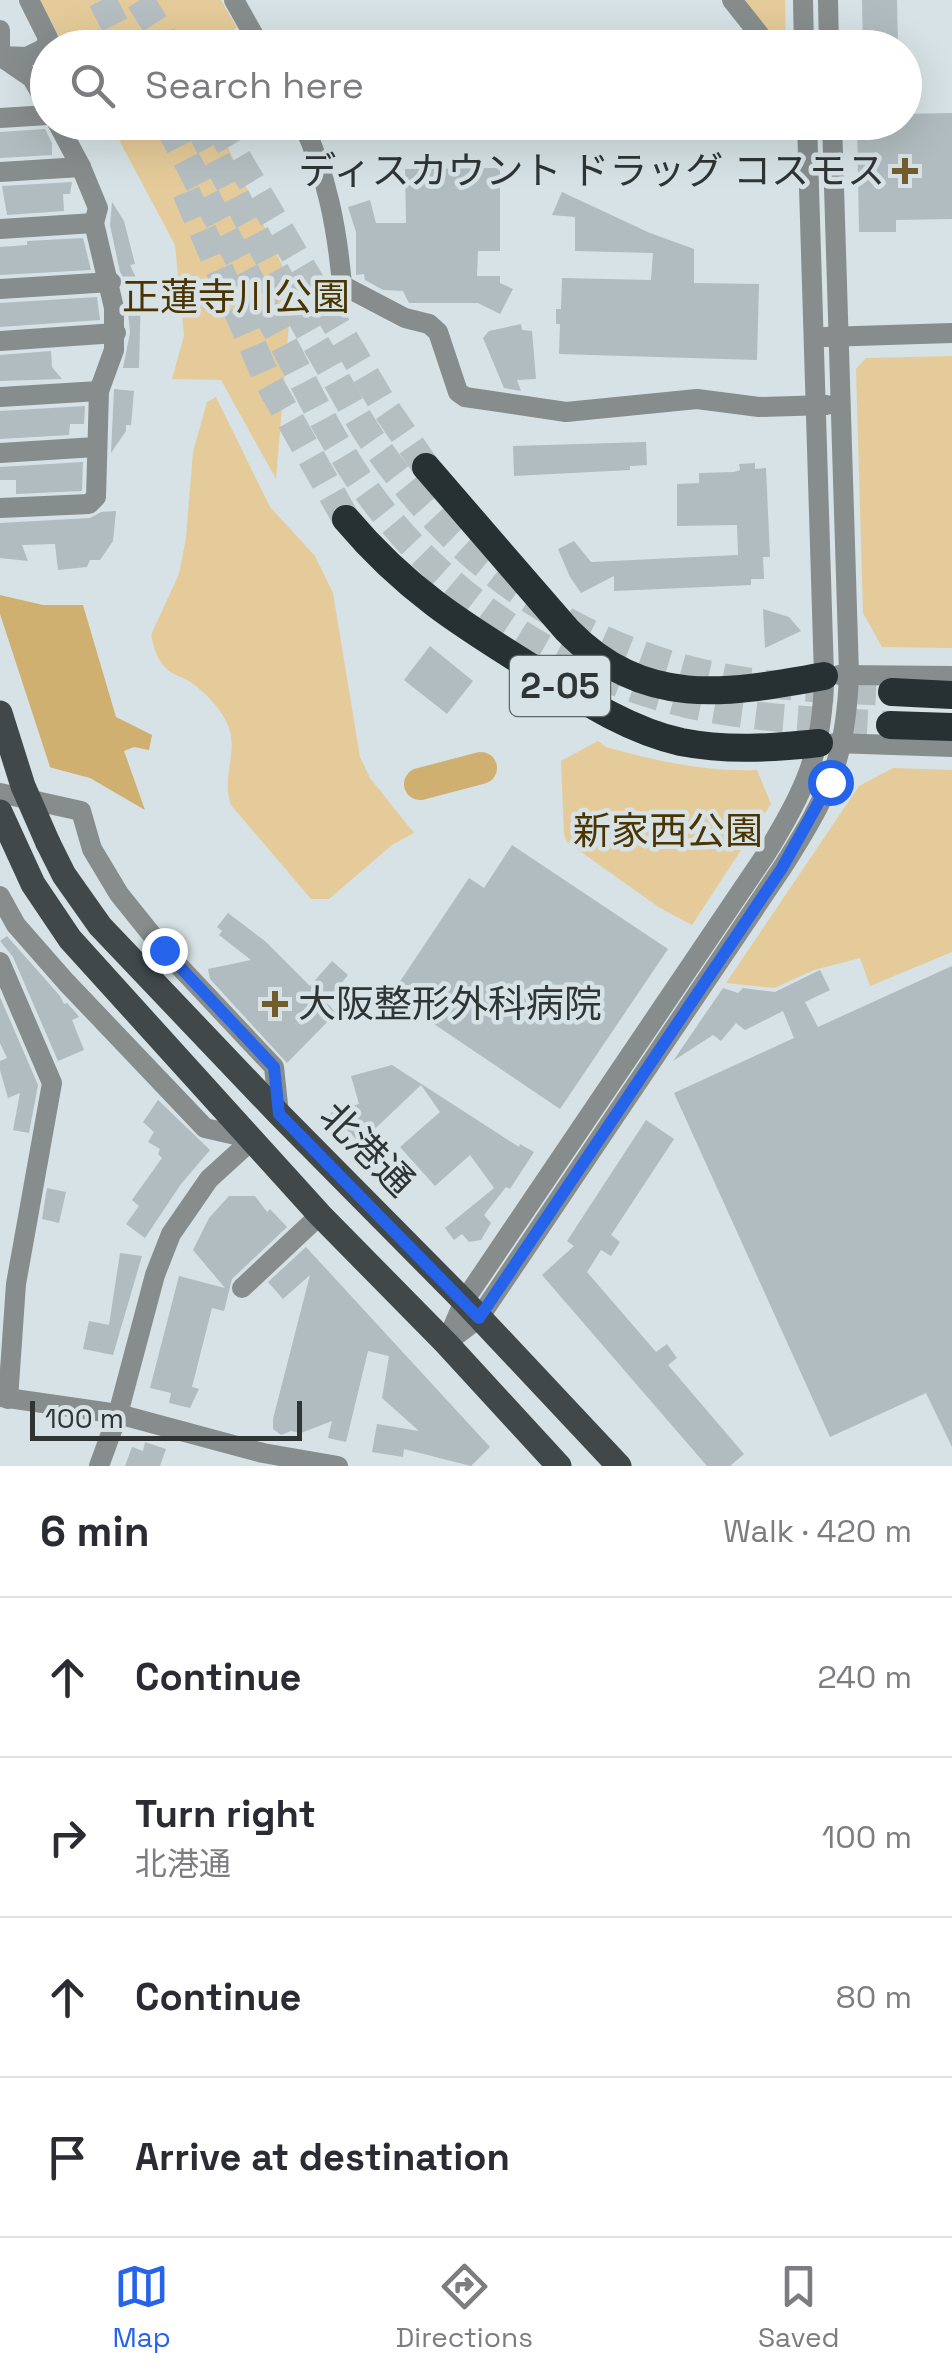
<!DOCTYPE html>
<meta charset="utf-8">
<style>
:root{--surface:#fff;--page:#f2f2f3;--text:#2b2b33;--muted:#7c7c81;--line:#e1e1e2;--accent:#2563eb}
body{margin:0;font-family:"Space Grotesk","Noto Sans JP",sans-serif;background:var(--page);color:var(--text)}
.scale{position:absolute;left:30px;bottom:25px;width:272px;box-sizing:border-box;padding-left:10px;border:5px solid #2f3435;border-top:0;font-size:28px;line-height:35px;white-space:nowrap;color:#2f3435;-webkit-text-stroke:8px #d6e2e5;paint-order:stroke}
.stop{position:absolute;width:30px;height:30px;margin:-22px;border:8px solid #2563eb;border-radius:50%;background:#fff}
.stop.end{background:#2563eb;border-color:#fff;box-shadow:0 2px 10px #0008}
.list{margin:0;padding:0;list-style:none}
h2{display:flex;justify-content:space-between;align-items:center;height:130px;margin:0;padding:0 40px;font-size:42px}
h2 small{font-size:32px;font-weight:400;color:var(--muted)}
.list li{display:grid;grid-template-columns:65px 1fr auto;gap:30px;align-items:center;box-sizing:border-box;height:160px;padding:0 40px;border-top:2px solid var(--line)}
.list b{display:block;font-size:38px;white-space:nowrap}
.list p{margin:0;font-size:32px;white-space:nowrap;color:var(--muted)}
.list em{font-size:32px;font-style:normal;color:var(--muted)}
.icon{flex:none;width:55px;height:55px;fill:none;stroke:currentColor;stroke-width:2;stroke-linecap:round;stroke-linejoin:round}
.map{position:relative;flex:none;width:952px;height:1466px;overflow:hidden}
.search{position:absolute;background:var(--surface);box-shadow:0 10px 40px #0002;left:30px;right:30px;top:30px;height:110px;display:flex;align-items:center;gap:25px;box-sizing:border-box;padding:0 35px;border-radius:55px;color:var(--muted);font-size:38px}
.sheet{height:770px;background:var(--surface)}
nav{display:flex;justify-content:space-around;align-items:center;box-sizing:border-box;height:140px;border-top:2px solid var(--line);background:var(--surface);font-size:28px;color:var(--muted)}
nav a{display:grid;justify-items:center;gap:5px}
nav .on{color:var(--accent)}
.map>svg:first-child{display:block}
.green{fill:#e5cb99}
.water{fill:#d0b070}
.pier{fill:#d6e2e5}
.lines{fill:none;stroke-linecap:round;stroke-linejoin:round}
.river{stroke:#d0b070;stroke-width:32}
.building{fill:#b0bcbf}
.highway-tunnel{stroke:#b5bfc2;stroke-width:28;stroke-dasharray:28 14;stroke-linecap:butt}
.minor{stroke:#878c8d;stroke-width:20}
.major{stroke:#40484a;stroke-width:25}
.highway{stroke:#273133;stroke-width:28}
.major-bridge{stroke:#40484a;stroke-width:25}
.route{stroke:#2563eb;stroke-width:12}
.poi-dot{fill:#745d2d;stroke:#d6e2e5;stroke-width:4}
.labels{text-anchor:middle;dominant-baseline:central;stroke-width:9;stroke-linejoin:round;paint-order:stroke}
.shield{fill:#d6e2e5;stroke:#61686a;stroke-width:2.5}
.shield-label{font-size:35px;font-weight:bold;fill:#2f3435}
.poi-label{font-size:38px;fill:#2f3435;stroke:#d6e2e5;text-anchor:end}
.park-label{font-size:38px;fill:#4a3400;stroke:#d6e2e5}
.street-label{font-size:38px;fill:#2f3435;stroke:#d6e2e5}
</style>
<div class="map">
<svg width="952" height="1466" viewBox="0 0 952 1466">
<rect width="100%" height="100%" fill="#d6e2e5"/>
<g class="green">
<polygon points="40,0 221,0 237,28 203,47 64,47"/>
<polygon points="741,0 785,0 786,44 777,45"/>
<polygon points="110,123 217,123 292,287 276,479 221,380 172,379 184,336 175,245"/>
<polygon points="952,356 952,648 882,647 863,613 856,369 866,358"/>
<path d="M216,397L270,507L315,556L333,593L360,757L370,778L414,833L392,845L329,899H311L231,805C221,778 238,753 229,728C223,710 204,691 189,681C182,677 174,675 168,670C157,661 154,648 151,635L179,574L186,538L193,452L207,402Z"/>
<path d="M598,741L606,747C656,761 705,772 757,770L771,804L692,925L660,908L567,842L564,834L561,761Z"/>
<polygon points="893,768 952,770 952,952 870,986 860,958 814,970 774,988 726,983 859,786"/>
</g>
<polygon class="water" points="0,595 43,605 83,605 116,717 152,735 149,750 134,747 124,751 145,810 90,778 0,754"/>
<polygon class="pier" points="0,614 52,773 0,760"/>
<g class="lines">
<polyline class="river" points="420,784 481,768"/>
</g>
<g class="building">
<polygon points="862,0 897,0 898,48 863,48"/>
<polygon points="952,113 952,219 896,220 896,232 859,232 857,122 904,122 904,114"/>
<polygon points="45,129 52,143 52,155 0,158 0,132"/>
<polygon points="500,168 500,251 478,251 477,276 500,276 500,283 513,289 500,314 478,303 409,303 403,291 383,290 365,280 364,274 356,275 356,232 348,207 370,200 376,223 406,223 405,169"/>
<polygon points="72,182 70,194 63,194 64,211 7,215 2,186"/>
<polygon points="562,192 650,233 694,249 694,283 759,284 757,360 559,354 560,324 556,324 556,309 561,309 562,278 651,280 653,253 575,251 575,217 552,215"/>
<polygon points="112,202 124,221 135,264 130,265 141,288 139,368 123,368 130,333 125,280 120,272 110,225"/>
<polygon points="83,238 91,270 0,275 0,247 27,245 27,241"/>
<polygon points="97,297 100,320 0,327 0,303"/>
<polygon points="521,324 522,330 532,331 536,379 517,380 521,391 504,388 483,338 489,331"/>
<polygon points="51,351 52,367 62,379 0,381 0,355"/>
<polygon points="114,389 134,391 131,425 126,425 126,431 111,453"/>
<polygon points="85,406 84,424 70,424 69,435 0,439 0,411"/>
<polygon points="646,442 647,465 630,466 630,470 514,476 513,446"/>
<polygon points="83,462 82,491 16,494 16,480 0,480 0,467"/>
<polygon points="755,463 755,469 766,468 770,557 763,557 764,579 751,579 751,585 614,591 614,576 581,593 570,577 558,549 574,541 591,562 738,555 737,525 677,526 677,484 699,483 699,473 734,472 740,470 739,464"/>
<polygon points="116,511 113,541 100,560 90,560 87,567 58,570 55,544 22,545 28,561 0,558 0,523 90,518 101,512"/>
<polygon points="763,609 789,617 801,631 765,648"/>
<polygon points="430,646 473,681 447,714 404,680"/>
<polygon points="512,845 668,949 560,1109 391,995 469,878 484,888"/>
<polygon points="228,913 266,942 310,986 332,961 348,975 326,1002 336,1013 287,1063 210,979 208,969 251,960 219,935 222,931 217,927"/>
<polygon points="7,936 60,996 64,1004 67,1003 77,1014 79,1017 72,1020 84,1050 58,1061 13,957 0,941"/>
<polygon points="952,966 952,1447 926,1393 830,1437 674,1093 794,1038 783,1011 745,1030 736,1023 721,1041 713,1035 673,1061 723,988 738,993 743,988 775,992 820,970 830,990 805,1002 818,1027"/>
<polygon points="0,997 38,1085 29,1133 13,1130 20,1093 8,1098 0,1070 0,1061 7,1058 0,1043"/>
<polygon points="392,1065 519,1147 520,1144 534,1152 510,1189 506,1187 484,1215 491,1223 481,1240 469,1242 462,1234 454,1240 445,1228 494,1188 470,1155 435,1186 400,1147 440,1112 421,1085 360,1143 330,1113 359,1104 351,1076"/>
<polygon points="158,1100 210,1150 181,1184 145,1238 126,1224 139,1206 132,1200 162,1158 158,1154 160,1149 148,1142 154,1132 143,1122"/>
<polygon points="646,1120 674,1139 611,1235 620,1242 611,1256 601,1250 587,1272 656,1352 667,1344 677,1358 668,1365 744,1454 730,1466 707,1466 542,1275 574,1246 567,1241"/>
<polygon points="47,1188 66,1192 59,1223 42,1219"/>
<polygon points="229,1196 255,1196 267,1212 270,1209 287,1227 232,1279 224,1311 212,1308 192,1387 199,1389 190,1408 169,1403 171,1393 150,1388 179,1276 225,1288 193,1250 209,1218"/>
<polygon points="306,1247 490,1447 471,1466 404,1449 403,1457 372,1452 377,1424 419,1431 382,1398 389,1356 368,1351 346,1442 328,1438 332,1421 301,1433 291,1431 281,1435 273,1429 273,1419 310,1275 283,1299 268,1282"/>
<polygon points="120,1253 142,1256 113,1355 83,1349 89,1321 109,1325"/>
<polygon points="145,1442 166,1449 160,1466 125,1466 132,1447 143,1451"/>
</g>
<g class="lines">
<g class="highway-tunnel">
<polyline points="102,0 127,48"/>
<polyline points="140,0 170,48"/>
<path d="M167,122C202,190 238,257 273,324C296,366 316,410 341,451C414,576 546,671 687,704C753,719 822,721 890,725"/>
<path d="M197,122C237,199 276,275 319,349C337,379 353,412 372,440C453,557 552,633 690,670C755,687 825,689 892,692"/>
<polyline points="216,122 384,406 426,467"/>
<polyline points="186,192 267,379 346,519"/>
</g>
<g class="minor">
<polyline points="234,0 261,48"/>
<polyline points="732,0 770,48"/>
<polyline points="803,0 804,48"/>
<polyline points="828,0 829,48"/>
<polyline points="0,30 0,56 32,78 48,106"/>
<polyline points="0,56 27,57 45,48 48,38 29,0"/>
<polyline points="0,118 48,115"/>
<path d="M302,122C327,175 337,228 342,285L405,318L429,324L438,332L458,392L465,397L566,412L697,399L759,407L827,405"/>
<polyline points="0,172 81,167"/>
<polyline points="0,229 94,223"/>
<polyline points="0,289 111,282"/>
<polyline points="825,337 952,333"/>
<polyline points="0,341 116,333"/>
<polyline points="0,397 99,391"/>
<polyline points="0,453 96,447"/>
<polyline points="0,508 89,504 96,497 99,391 114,350 114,308 94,223 98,208 81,167 57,122"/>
<polyline points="839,675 952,676"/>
<polyline points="834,743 952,747"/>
<polyline points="0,793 81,811 92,849 119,894 164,950 274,1067 279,1114"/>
<polyline points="0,896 16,925 66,982 205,1128 253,1139"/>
<polyline points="0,962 52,1083 16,1284 8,1399"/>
<polyline points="242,1288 320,1215"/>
<path d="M447,1341L464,1301L764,857C804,793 823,754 824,676L807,122"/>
<path d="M446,1343L479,1318L782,868C828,795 846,762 849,674L832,122"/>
<polyline points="0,1397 118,1414 263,1453 338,1466"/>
<polyline points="99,1466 118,1414 155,1275 171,1234 209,1179 253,1139"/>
</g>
<g class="major">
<polyline points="0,812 33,884 70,939 320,1215 446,1343 559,1466"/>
<polyline points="48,843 64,875 100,926 279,1114 464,1301 619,1466"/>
</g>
<g class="highway">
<path d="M426,467L567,630C644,709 725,694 824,676"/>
<path d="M346,519C405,589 461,624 537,671C583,700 628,730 681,742C727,751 773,748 819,743"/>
<polyline points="892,692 952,695"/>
<polyline points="890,725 952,727"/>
</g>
<polyline class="major-bridge" points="0,713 23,786 48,843"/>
</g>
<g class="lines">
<polyline class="route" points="164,950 274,1067 279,1114 479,1318 782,868 830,782"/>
</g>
<g class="poi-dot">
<path d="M900 156h10v10h10v10h-10v10h-10v-10h-10v-10h10z"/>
<path d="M270 989h10v10h10v10h-10v10h-10v-10h-10v-10h10z"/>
</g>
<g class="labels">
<rect class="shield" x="510" y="656" width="100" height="60" rx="8"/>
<g class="shield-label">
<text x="560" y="686">2-05</text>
</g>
<g class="poi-label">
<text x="885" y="171">ディスカウント ドラッグ コスモス</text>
<text x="298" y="1004" text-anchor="start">大阪整形外科病院</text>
</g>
<g class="park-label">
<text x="236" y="297">正蓮寺川公園</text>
<text x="668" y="831">新家西公園</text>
</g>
<g class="street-label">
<text transform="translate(367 1149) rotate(45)">北港通</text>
</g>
</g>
</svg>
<div class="scale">100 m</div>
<div class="stop" style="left:830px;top:782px"></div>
<div class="stop end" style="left:164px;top:950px"></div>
<div class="search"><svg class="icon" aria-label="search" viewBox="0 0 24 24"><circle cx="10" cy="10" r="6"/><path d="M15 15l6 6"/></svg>Search here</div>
</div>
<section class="sheet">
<h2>6 min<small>Walk · 420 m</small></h2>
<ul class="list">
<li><svg class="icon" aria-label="ahead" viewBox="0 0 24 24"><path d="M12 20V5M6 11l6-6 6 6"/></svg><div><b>Continue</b></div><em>240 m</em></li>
<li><svg class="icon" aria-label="right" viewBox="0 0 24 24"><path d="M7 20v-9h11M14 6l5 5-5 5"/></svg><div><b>Turn right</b><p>北港通</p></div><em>100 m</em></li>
<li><svg class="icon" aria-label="ahead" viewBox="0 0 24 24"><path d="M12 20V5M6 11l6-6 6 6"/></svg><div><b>Continue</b></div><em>80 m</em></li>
<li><svg class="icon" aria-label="arrive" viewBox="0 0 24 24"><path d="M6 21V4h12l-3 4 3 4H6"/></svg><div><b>Arrive at destination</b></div></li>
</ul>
</section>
<nav>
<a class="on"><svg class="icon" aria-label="map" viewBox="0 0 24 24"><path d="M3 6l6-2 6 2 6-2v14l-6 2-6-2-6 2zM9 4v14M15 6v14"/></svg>Map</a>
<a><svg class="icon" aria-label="directions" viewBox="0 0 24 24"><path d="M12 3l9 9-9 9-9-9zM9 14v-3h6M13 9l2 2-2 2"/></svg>Directions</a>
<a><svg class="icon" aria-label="saved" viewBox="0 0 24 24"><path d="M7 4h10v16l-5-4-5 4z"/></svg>Saved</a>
</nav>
